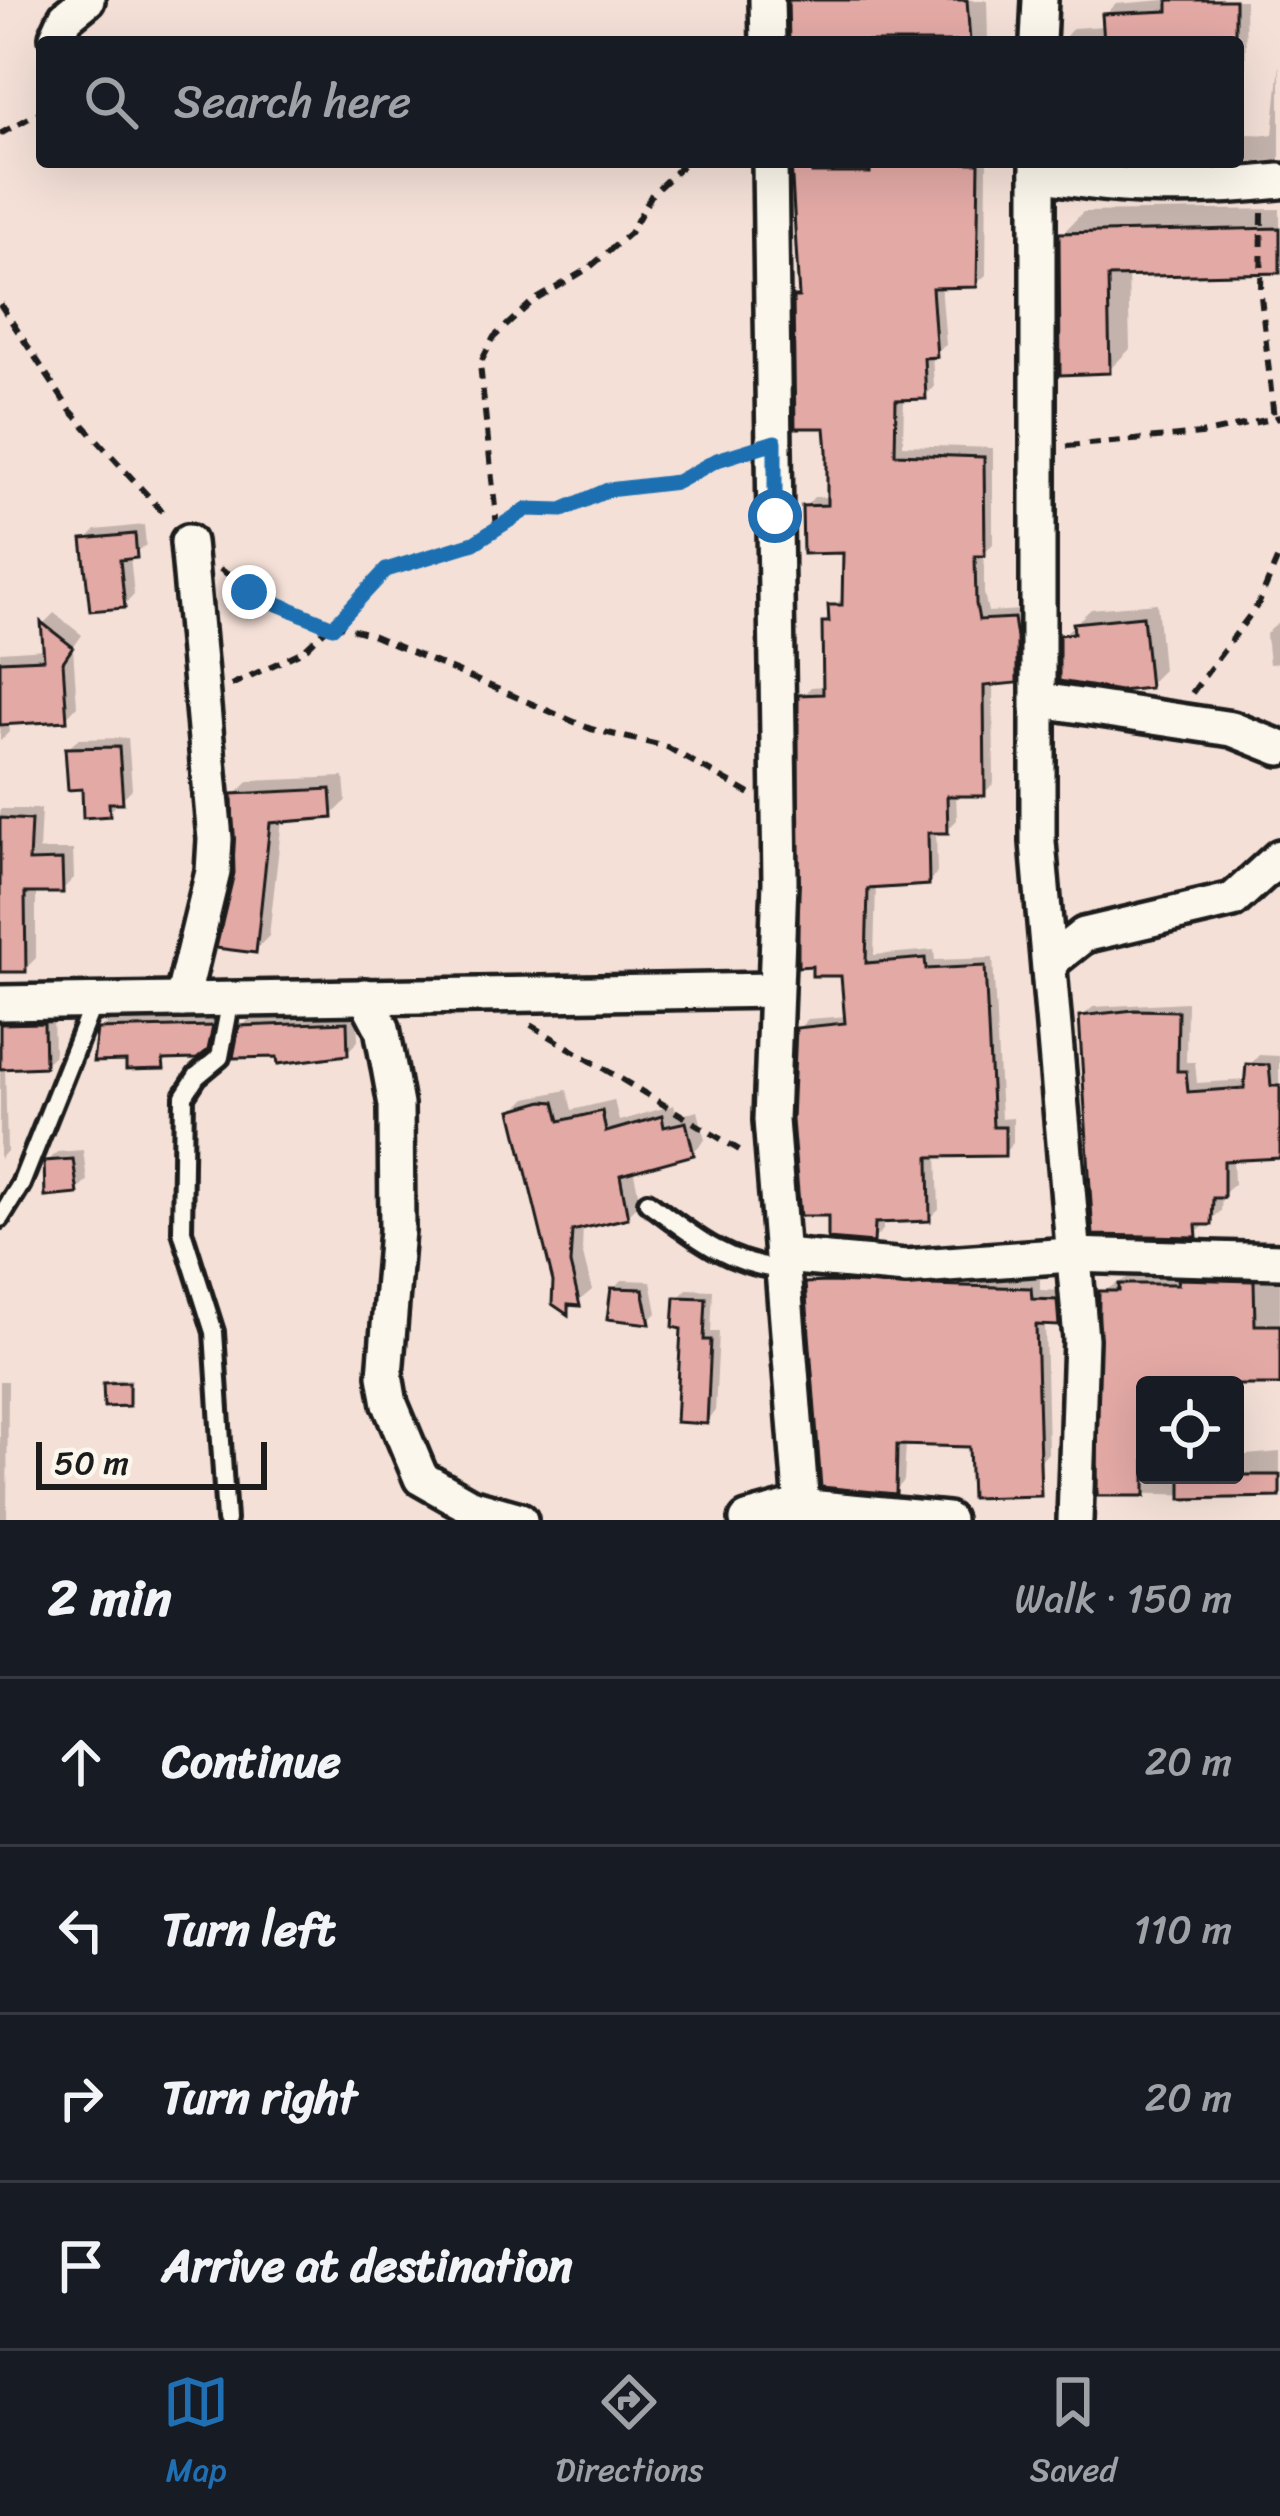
<!DOCTYPE html>
<meta charset="utf-8">
<style>
:root{--surface:#171b24;--page:#242831;--text:#f1f3f6;--muted:#9ea1a6;--line:#363941;--accent:#1f6fb2}
body{margin:0;font-family:Sriracha,sans-serif;background:var(--page);color:var(--text)}
.controls{position:absolute;right:36px;bottom:36px;display:grid;overflow:hidden;border-radius:12px;box-shadow:0 12px 48px #0002}
.controls button{width:108px;height:108px;display:grid;place-items:center;padding:0;border:0;border-bottom:3px solid var(--line);background:var(--surface);color:var(--text);font:60px sans-serif}
.scale{position:absolute;left:36px;bottom:30px;width:231px;box-sizing:border-box;padding-left:12px;border:6px solid #1c1c1c;border-top:0;font-size:33px;line-height:42px;white-space:nowrap;color:#1c1c1c;-webkit-text-stroke:9px #fbf7ec;paint-order:stroke}
.stop{position:absolute;width:36px;height:36px;margin:-27px;border:9px solid #1f6fb2;border-radius:50%;background:#fff}
.stop.end{background:#1f6fb2;border-color:#fff;box-shadow:0 3px 12px #0008}
.list{margin:0;padding:0;list-style:none}
h2{display:flex;justify-content:space-between;align-items:center;height:156px;margin:0;padding:0 48px;font-size:51px}
h2 small{font-size:39px;font-weight:400;color:var(--muted)}
.list li{display:grid;grid-template-columns:78px 1fr auto;gap:36px;align-items:center;box-sizing:border-box;height:168px;padding:0 48px;border-top:3px solid var(--line)}
.list b{display:block;font-size:45px;white-space:nowrap}
.list em{font-size:39px;font-style:normal;color:var(--muted)}
.icon{flex:none;width:66px;height:66px;fill:none;stroke:currentColor;stroke-width:2;stroke-linecap:round;stroke-linejoin:round}
.map{position:relative;flex:none;width:1280px;height:1520px;overflow:hidden}
.search{position:absolute;background:var(--surface);box-shadow:0 12px 48px #0002;left:36px;right:36px;top:36px;height:132px;display:flex;align-items:center;gap:30px;box-sizing:border-box;padding:0 42px;border-radius:12px;color:var(--muted);font-size:45px}
.sheet{height:828px;background:var(--surface)}
nav{display:flex;justify-content:space-around;align-items:center;box-sizing:border-box;height:168px;border-top:3px solid var(--line);background:var(--surface);font-size:33px;color:var(--muted)}
nav a{display:grid;justify-items:center;gap:6px}
nav .on{color:var(--accent)}
.map>svg:first-child{display:block}
.shadow{fill:#0003}
.building{fill:#e3a9a5;stroke:#1c1c1c;stroke-width:3}
.lines{fill:none;stroke-linecap:round;stroke-linejoin:round}
.lane-casing{stroke:#1c1c1c;stroke-width:26}
.street-casing{stroke:#1c1c1c;stroke-width:42}
.path{stroke:#1c1c1c;stroke-width:6;stroke-dasharray:12 9;stroke-linecap:butt}
.lane{stroke:#fbf7ec;stroke-width:16}
.street{stroke:#fbf7ec;stroke-width:33}
.route{stroke:#1f6fb2;stroke-width:15}
</style>
<div class="map">
<svg width="1280" height="1520" viewBox="0 0 1280 1520">
<rect width="100%" height="100%" fill="#f4e0d7"/>
<filter id="ink" filterUnits="userSpaceOnUse"><feTurbulence type="fractalNoise" baseFrequency=".00833" numOctaves="2"/><feDisplacementMap in="SourceGraphic" scale="24" xChannelSelector="R" yChannelSelector="G"/><feConvolveMatrix kernelMatrix="1 2 1 2 8 2 1 2 1" color-interpolation-filters="sRGB"/></filter>
<g filter="url(#ink)">
<g class="shadow">
<polygon points="788,0 987,0 988,42 790,42"/>
<polygon points="1165,0 1245,0 1247,134 1273,135 1280,64 1280,160 1238,162 1238,42 1061,42 1073,28 1106,26 1105,15 1116,4"/>
<polygon points="794,162 987,162 986,275 976,284 941,285 946,345 932,355 934,387 925,396 904,397 903,445 993,448 993,544 984,553 984,593 988,612 1022,610 1025,670 1016,680 993,683 994,783 984,793 956,793 957,820 947,830 936,830 937,873 928,882 876,885 874,955 934,950 935,960 993,958 1001,1119 1013,1118 1013,1143 1004,1153 937,1154 939,1209 929,1218 883,1220 883,1230 873,1240 831,1213 798,1029 808,1019 848,1016 801,697 811,687 826,686 825,623 831,607 845,597 846,550 805,507 814,497 830,497 828,425 796,299 802,293"/>
<polygon points="1280,209 1280,270 1128,273 1130,349 1109,370 1062,234 1083,212"/>
<polygon points="144,525 146,545 130,556 134,595 124,605 85,541 96,530"/>
<polygon points="1157,603 1163,670 1148,685 1062,636 1091,609"/>
<polygon points="54,613 82,635 73,648 77,706 66,718 8,721 9,732 0,741 0,652 46,649 44,623"/>
<polygon points="1280,621 1280,663 1269,664 1266,634"/>
<polygon points="128,738 132,789 108,813 85,786 68,749 78,739"/>
<polygon points="344,777 346,801 332,815 282,819 269,936 255,950 237,874 235,795 249,781"/>
<polygon points="0,809 41,809 39,850 73,850 74,878 62,890 36,890 36,958 25,969 0,969"/>
<polygon points="1187,1002 1186,1062 1195,1062 1197,1083 1247,1080 1249,1066 1259,1055 1279,1056 1279,1065 1280,1155 1233,1158 1234,1184 1222,1196 1221,1211 1195,1234 1082,1017 1093,1007"/>
<polygon points="357,1013 358,1041 347,1052 242,1027 252,1016"/>
<polygon points="53,1015 54,1055 44,1064 5,1067 7,1151 0,1159 0,1016"/>
<polygon points="221,1017 218,1037 206,1048 171,1057 162,1066 129,1058 99,1030 110,1020"/>
<polygon points="567,1090 572,1110 614,1100 619,1121 674,1105 677,1116 698,1111 705,1140 693,1152 633,1168 640,1202 627,1215 583,1225 582,1250 592,1290 567,1311 514,1111 527,1098"/>
<polygon points="83,1150 87,1181 77,1191 47,1162 57,1152"/>
<polygon points="1280,1269 1280,1384 1145,1385 1145,1475 1235,1475 1235,1456 1280,1452 1280,1496 1100,1493 1102,1292 1132,1275"/>
<polygon points="818,1275 1040,1279 1040,1290 1065,1291 1067,1314 1058,1323 1045,1323 1048,1453 1039,1463 972,1444 906,1442 904,1481 895,1491 808,1284"/>
<polygon points="622,1280 651,1281 657,1313 649,1321 613,1289"/>
<polygon points="687,1289 713,1290 711,1332 719,1332 715,1412 706,1421 678,1298"/>
<polygon points="132,1379 128,1403 106,1385 110,1380"/>
<polygon points="0,1381 8,1381 7,1520 0,1520"/>
</g>
<g class="building">
<polygon points="788,0 967,0 970,42 789,42"/>
<polygon points="1168,0 1235,0 1235,42 1104,42 1102,14 1168,11"/>
<polygon points="791,162 812,162 812,173 870,173 870,164 887,162 979,163 977,287 932,288 937,357 924,358 926,399 896,400 895,454 984,457 985,556 975,556 976,604 979,620 1014,618 1017,638 1017,683 984,686 985,796 947,796 948,833 928,833 929,885 868,889 866,963 925,958 926,969 985,966 993,1127 1005,1127 1005,1156 929,1157 930,1221 875,1223 874,1243 828,1239 828,1216 800,1216 792,1120 796,1028 845,1023 841,976 812,976 812,966 798,967 798,695 823,694 822,622 829,622 828,605 842,605 843,553 803,554 802,506 827,505 827,451 825,428 795,428 793,297 799,297"/>
<polygon points="1280,228 1280,273 1108,277 1110,373 1060,375 1059,233"/>
<polygon points="135,534 137,558 120,560 125,608 90,611 82,539"/>
<polygon points="1143,616 1150,688 1120,691 1059,681 1059,635 1074,633 1073,623"/>
<polygon points="41,622 73,647 63,662 67,721 0,725 0,661 44,659"/>
<polygon points="119,747 123,803 109,803 110,816 83,818 82,789 68,790 65,748"/>
<polygon points="331,789 333,818 270,823 256,953 216,948 234,873 232,794"/>
<polygon points="0,818 31,820 29,861 62,860 63,893 25,893 26,972 0,972"/>
<polygon points="1134,1010 1178,1011 1177,1071 1186,1071 1188,1092 1244,1088 1246,1064 1269,1065 1271,1086 1280,1086 1280,1158 1224,1161 1224,1198 1213,1198 1212,1225 1196,1225 1197,1237 1093,1235 1079,1016"/>
<polygon points="347,1022 348,1055 278,1064 277,1057 233,1058 239,1026"/>
<polygon points="44,1023 45,1067 0,1069 0,1024"/>
<polygon points="213,1026 208,1050 197,1059 163,1060 164,1069 126,1070 126,1061 93,1062 97,1029"/>
<polygon points="543,1101 555,1102 560,1121 602,1111 606,1132 662,1116 664,1127 686,1122 694,1155 620,1175 628,1218 572,1231 570,1264 580,1306 568,1305 568,1315 552,1304 553,1282 511,1110"/>
<polygon points="73,1159 78,1194 45,1197 44,1161"/>
<polygon points="1177,1279 1254,1281 1255,1325 1280,1325 1280,1385 1145,1385 1145,1496 1097,1496 1099,1291 1119,1291 1119,1284 1178,1284"/>
<polygon points="827,1282 1031,1288 1032,1299 1057,1300 1059,1326 1036,1325 1041,1496 971,1498 969,1447 897,1445 896,1494 821,1487 805,1283"/>
<polygon points="611,1288 643,1289 650,1324 607,1319"/>
<polygon points="675,1297 706,1298 704,1340 711,1340 707,1424 676,1422 681,1329 673,1327"/>
<polygon points="129,1382 129,1406 104,1407 103,1383"/>
<polygon points="1181,1475 1280,1475 1280,1497 1181,1499"/>
</g>
<g class="lines">
<g class="lane-casing">
<g id="lane">
<path d="M648,1202C693,1236 726,1264 783,1270"/>
<polyline points="0,1218 21,1184 94,1001"/>
<polyline points="226,1520 214,1332 182,1231 184,1096 197,1076 220,1057 231,999"/>
</g>
</g>
<g class="street-casing">
<g id="street">
<polyline points="767,0 768,42"/>
<polyline points="57,37 66,17 87,0"/>
<polyline points="1038,42 1040,0"/>
<polyline points="770,162 780,882 771,1120 803,1520"/>
<polyline points="1038,162 1038,842 1081,1339 1075,1520"/>
<path d="M1038,173C1118,190 1198,190 1280,181"/>
<polyline points="1041,700 1232,729 1280,748"/>
<polyline points="1050,962 1084,935 1233,900 1280,857"/>
<polyline points="365,996 382,1028 396,1105 397,1230 385,1375 390,1404 421,1478 470,1506 520,1520"/>
<polyline points="182,1000 213,872 215,839 188,542"/>
<polyline points="0,1003 774,990"/>
<polyline points="783,1256 906,1267 1070,1255 1280,1261"/>
<polyline points="747,1520 798,1506 947,1520"/>
</g>
</g>
<g class="path">
<polyline points="0,134 42,111"/>
<polyline points="1262,213 1261,296 1274,419"/>
<polyline points="0,304 70,410 168,518"/>
<polyline points="1067,446 1201,434 1280,417"/>
<polyline points="497,527 480,364 494,337 532,302 589,268 630,233 652,194 686,162"/>
<polyline points="220,569 278,608 369,634 591,729 667,747 750,794"/>
<polyline points="231,685 303,651 391,567 474,543 533,507 563,510 608,491 677,481 743,452"/>
<polyline points="1192,693 1259,603 1280,553"/>
<polyline points="531,1025 741,1151"/>
</g>
<use href="#lane" class="lane"/>
<use href="#street" class="street"/>
</g>
</g>
<g class="lines" filter="url(#ink)">
<polyline class="route" points="249,592 333,627 386,570 474,543 527,509 562,510 608,490 677,482 717,460 775,442 775,516"/>
</g>
</svg>
<div class="controls">
<button><svg class="icon" aria-label="locate" viewBox="0 0 24 24"><circle cx="12" cy="12" r="6"/><path d="M12 2v4M12 18v4M2 12h4M18 12h4"/></svg></button>
</div>
<div class="scale">50 m</div>
<div class="stop" style="left:775px;top:516px"></div>
<div class="stop end" style="left:249px;top:592px"></div>
<div class="search"><svg class="icon" aria-label="search" viewBox="0 0 24 24"><circle cx="10" cy="10" r="6"/><path d="M15 15l6 6"/></svg>Search here</div>
</div>
<section class="sheet">
<h2>2 min<small>Walk · 150 m</small></h2>
<ul class="list">
<li><svg class="icon" aria-label="ahead" viewBox="0 0 24 24"><path d="M12 20V5M6 11l6-6 6 6"/></svg><div><b>Continue</b></div><em>20 m</em></li>
<li><svg class="icon" aria-label="left" viewBox="0 0 24 24"><path d="M17 20v-9H6M10 6l-5 5 5 5"/></svg><div><b>Turn left</b></div><em>110 m</em></li>
<li><svg class="icon" aria-label="right" viewBox="0 0 24 24"><path d="M7 20v-9h11M14 6l5 5-5 5"/></svg><div><b>Turn right</b></div><em>20 m</em></li>
<li><svg class="icon" aria-label="arrive" viewBox="0 0 24 24"><path d="M6 21V4h12l-3 4 3 4H6"/></svg><div><b>Arrive at destination</b></div></li>
</ul>
</section>
<nav>
<a class="on"><svg class="icon" aria-label="map" viewBox="0 0 24 24"><path d="M3 6l6-2 6 2 6-2v14l-6 2-6-2-6 2zM9 4v14M15 6v14"/></svg>Map</a>
<a><svg class="icon" aria-label="directions" viewBox="0 0 24 24"><path d="M12 3l9 9-9 9-9-9zM9 14v-3h6M13 9l2 2-2 2"/></svg>Directions</a>
<a><svg class="icon" aria-label="saved" viewBox="0 0 24 24"><path d="M7 4h10v16l-5-4-5 4z"/></svg>Saved</a>
</nav>
